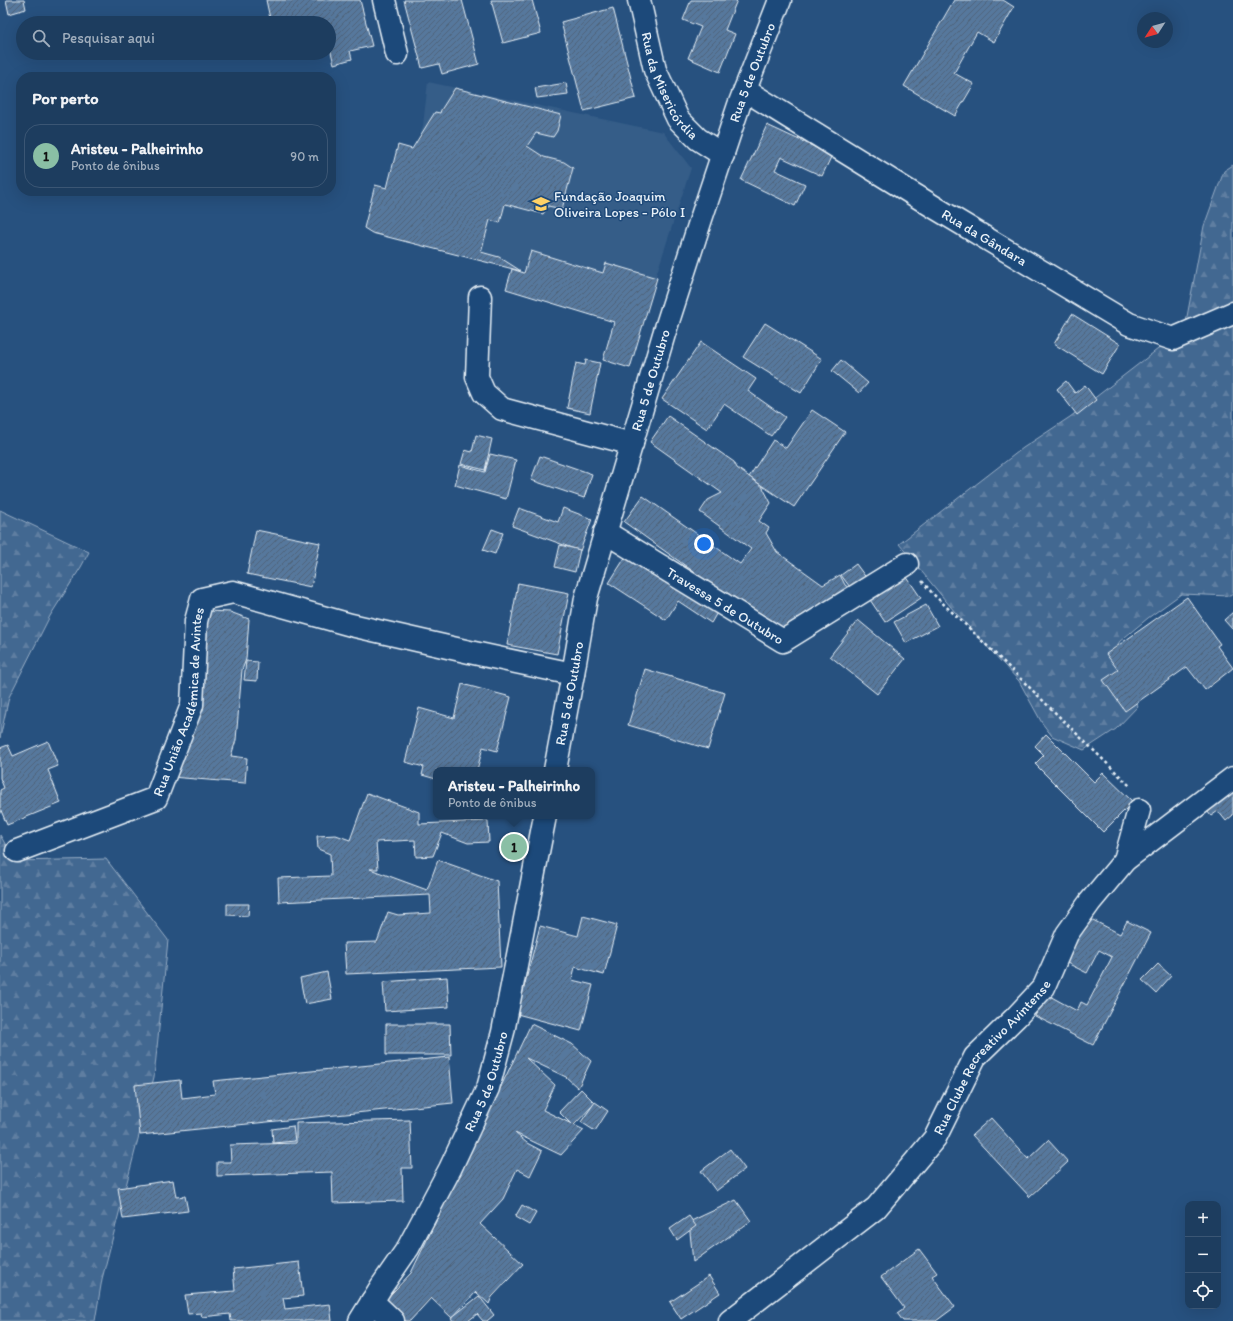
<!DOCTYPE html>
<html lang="pt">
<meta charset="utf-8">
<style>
:root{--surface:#1d3d5f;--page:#2a4868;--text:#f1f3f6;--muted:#a0aebd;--line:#3b5674;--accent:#8abfa5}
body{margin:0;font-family:Itim,sans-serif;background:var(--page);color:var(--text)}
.controls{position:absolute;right:12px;bottom:12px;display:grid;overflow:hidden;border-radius:8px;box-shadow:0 4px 16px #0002}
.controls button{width:36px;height:36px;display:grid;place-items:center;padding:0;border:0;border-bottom:1px solid var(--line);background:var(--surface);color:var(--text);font:20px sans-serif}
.compass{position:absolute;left:1137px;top:12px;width:36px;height:36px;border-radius:50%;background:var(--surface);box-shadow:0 4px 16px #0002;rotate:234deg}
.you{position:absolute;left:704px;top:544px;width:14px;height:14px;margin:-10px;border:3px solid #fff;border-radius:50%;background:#1a73e8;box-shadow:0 0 0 6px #1a73e833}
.badge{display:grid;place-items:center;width:26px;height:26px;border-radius:50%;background:var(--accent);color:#111;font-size:13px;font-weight:700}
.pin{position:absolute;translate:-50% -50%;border:2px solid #fff;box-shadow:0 1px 4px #0006}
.popup{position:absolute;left:433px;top:767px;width:162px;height:52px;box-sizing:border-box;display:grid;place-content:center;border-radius:8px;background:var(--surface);filter:drop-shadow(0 1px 3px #0005);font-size:13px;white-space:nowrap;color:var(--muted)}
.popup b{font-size:15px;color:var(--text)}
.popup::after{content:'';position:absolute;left:50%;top:100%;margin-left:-8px;border:8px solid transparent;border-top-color:var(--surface)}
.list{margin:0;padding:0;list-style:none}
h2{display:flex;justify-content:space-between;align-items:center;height:52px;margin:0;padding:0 16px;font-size:17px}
h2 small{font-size:13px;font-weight:400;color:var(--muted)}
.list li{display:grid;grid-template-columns:26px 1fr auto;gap:12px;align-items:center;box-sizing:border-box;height:64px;margin:0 8px 8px;padding:0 8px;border:1px solid var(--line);border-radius:16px}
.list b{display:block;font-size:15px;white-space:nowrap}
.list p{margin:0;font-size:13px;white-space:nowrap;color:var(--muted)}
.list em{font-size:13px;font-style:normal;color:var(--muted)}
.icon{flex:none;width:22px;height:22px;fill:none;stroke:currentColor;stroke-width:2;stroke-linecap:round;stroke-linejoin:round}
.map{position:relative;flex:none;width:1233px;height:1321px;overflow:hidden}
.search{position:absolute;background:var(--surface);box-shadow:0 4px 16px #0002;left:16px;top:16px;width:320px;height:44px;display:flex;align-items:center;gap:10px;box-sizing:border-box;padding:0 14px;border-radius:22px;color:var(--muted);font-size:15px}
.panel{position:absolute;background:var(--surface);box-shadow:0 4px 16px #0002;left:16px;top:72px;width:320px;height:124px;border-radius:16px}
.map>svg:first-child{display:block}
.built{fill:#355d88}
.forest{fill:url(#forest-firs);stroke:#96acc4}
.building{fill:url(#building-hatch);stroke:#e8f1f8}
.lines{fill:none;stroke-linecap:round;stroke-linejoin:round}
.minor-casing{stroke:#e8f1f8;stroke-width:25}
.path{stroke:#e8f1f8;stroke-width:2.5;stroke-dasharray:3 3;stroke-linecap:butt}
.minor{stroke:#1f4a7a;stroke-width:22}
.labels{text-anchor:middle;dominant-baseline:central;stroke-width:3;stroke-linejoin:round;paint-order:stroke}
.street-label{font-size:14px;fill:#e8f1f8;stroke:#1f4a7a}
.poi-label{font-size:14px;fill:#e8f1f8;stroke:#1f4a7a;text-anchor:start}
</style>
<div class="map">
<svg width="1233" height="1321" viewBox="0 0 1233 1321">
<defs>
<pattern id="forest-firs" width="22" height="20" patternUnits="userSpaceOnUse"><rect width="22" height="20" fill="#436891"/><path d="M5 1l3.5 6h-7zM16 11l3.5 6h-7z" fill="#5e7ea1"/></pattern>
<pattern id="building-hatch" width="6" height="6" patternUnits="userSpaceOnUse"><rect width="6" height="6" fill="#57789d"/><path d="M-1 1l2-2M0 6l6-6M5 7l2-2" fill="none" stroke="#4f6278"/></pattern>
</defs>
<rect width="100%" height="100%" fill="#27517f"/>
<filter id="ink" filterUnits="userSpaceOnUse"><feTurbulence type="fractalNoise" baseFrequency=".025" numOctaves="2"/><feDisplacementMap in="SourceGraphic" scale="8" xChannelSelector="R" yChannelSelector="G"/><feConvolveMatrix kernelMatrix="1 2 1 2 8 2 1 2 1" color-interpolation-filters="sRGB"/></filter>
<g filter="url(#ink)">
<polygon class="built" points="428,82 663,132 691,168 648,300 392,239 423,125"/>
<g class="forest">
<polygon points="1233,165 1233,594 1230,596 1181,594 1148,618 1119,642 1117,661 1138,706 1116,729 1084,750 1052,736 1042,723 1019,681 955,612 899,544 1023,448 1070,417 1171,339 1186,322 1204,226 1224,171"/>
<polygon points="0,510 89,552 81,567 50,616 9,697 0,738"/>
<polygon points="0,835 15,861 106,859 168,940 154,1077 102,1279 95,1321 0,1321"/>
</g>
<g class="building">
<polygon points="6,0 24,0 26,9 9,14"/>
<polygon points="266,0 360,0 372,46 350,51 352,59 334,64 330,48 329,48 329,23 271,23"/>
<polygon points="404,0 462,0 479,64 442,74 439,64 422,68"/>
<polygon points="491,0 532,0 541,33 503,43"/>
<polygon points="691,0 737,0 725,30 735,34 720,72 688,58 701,27 683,20"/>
<polygon points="954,0 1003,0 1014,7 994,42 977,32 954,73 974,84 955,116 904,86"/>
<polygon points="613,8 636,98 584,111 561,22"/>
<polygon points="566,83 568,94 537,98 535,88"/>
<polygon points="455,88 561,115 557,131 553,137 536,133 527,146 544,157 564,162 573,168 562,209 548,206 543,214 505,204 500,223 490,220 481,252 499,257 521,271 372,233 364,228 375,185 387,188 398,145 412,149 435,112 440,113 441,110"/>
<polygon points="767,125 832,155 822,176 781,157 775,170 805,184 795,206 741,180"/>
<polygon points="531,251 603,273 606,263 657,278 630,368 603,360 614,322 506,289 512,269 524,273"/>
<polygon points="1072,314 1120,344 1102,374 1054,344"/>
<polygon points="765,323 822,359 801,393 743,357"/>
<polygon points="701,342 756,379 748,391 785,417 771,436 724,404 707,429 662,399"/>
<polygon points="586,360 600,363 590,413 567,408 576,363 585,365"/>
<polygon points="841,360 868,383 859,393 832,371"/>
<polygon points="1066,381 1075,393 1085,385 1096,400 1077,415 1057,389"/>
<polygon points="812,410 845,432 794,507 749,477 773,440 786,448"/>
<polygon points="668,416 734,462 737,468 762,486 771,503 759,521 769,528 766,533 777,552 823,585 840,575 845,585 856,593 781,634 624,522 643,496 740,564 751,549 700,512 708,500 722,493 650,442"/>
<polygon points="476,435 492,439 485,470 461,464 465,450 472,452"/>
<polygon points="490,454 516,460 506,499 455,485 460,465 485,472"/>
<polygon points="540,456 592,474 584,498 531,480"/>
<polygon points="519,508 558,522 563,508 592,519 580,551 512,526"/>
<polygon points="492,529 503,533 495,554 483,550"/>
<polygon points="256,530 320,543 311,587 247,574"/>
<polygon points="560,545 580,550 575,572 555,567"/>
<polygon points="633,545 722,604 711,623 678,601 666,620 609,583"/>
<polygon points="856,564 870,583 855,594 841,575"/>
<polygon points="902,570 921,598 885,622 866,594"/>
<polygon points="518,583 569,593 557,654 507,645"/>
<polygon points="1187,597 1220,644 1217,646 1233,668 1205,690 1187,667 1125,711 1103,680 1118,670 1106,654"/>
<polygon points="926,605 938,626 906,643 894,622"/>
<polygon points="208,611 230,612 249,619 246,659 242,670 236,740 231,756 247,758 245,783 171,777"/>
<polygon points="1233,612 1233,630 1224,620"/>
<polygon points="858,620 905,659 877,694 830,656"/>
<polygon points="246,661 258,662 257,681 244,680"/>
<polygon points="645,669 725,693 708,749 628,725"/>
<polygon points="462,684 511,697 497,751 483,747 477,770 436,770 436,779 422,775 424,767 405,762 419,708 454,718"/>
<polygon points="1046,734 1094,782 1103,773 1133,802 1103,832 1035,764 1044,755 1035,746"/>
<polygon points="48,741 58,766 48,770 61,803 7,825 0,808 0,790 4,788 0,778 0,748 8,745 13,756"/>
<polygon points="1233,791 1233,815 1226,821 1218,811 1211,816 1199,801"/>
<polygon points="367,793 419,812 419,824 488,821 489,842 468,843 442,833 433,856 416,857 415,840 376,842 378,869 370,869 427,890 438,860 497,881 501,967 346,974 344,943 377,942 388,912 398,915 431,913 430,895 279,902 278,878 331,876 330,854 318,849 317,836 336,835 350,840"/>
<polygon points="227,904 249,904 248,916 227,915"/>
<polygon points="583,916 617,925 604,975 575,967 572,980 593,985 581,1031 517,1014 540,926 578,936"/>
<polygon points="1089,918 1120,934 1127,921 1151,933 1093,1045 1035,1016 1046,994 1077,1011 1081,1002 1087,1005 1112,957 1099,950 1087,973 1065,962"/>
<polygon points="1158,964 1171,976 1156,993 1142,980"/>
<polygon points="327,972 332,999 305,1004 300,978"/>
<polygon points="447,977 449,1007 385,1011 383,982"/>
<polygon points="386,1024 450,1024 451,1055 386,1055"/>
<polygon points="531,1024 572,1044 591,1061 578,1088 566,1077 526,1058 555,1085 543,1110 584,1130 561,1155 515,1133 527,1143 542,1151 530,1176 517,1169 503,1199 480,1224 523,1264 492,1297 489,1304 476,1292 452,1318 431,1298 410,1321 390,1321 377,1309 411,1273"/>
<polygon points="449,1057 453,1103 140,1135 135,1085 180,1080 182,1098 215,1094 213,1081"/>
<polygon points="581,1089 595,1103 573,1126 559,1112"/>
<polygon points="595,1102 608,1111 595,1131 581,1122"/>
<polygon points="991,1118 1028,1159 1048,1140 1068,1162 1030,1197 972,1135"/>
<polygon points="410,1120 412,1168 402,1168 403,1201 333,1203 332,1172 217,1176 217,1162 231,1162 230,1145 296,1143 296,1123"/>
<polygon points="293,1126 295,1141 273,1143 272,1129"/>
<polygon points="730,1149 745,1169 716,1191 701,1171"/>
<polygon points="173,1180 176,1197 185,1196 188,1211 123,1219 118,1188"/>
<polygon points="736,1200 751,1221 693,1262 689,1222"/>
<polygon points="522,1205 536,1213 529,1225 515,1217"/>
<polygon points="689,1216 696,1226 677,1240 670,1229"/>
<polygon points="919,1249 937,1273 932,1276 955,1307 936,1321 903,1321 897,1313 904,1308 881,1277"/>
<polygon points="299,1262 303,1296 283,1298 285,1309 330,1304 332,1321 231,1321 230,1314 202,1317 201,1313 188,1314 185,1295 235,1291 233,1269"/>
<polygon points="709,1276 720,1293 681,1319 670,1302"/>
<polygon points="479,1296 494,1315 487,1321 483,1321 477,1314 468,1321 453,1321 451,1318"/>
</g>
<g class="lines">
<g class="minor-casing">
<g id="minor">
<polyline points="384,0 397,54"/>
<path id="s1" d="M639,0L655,70L678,119L698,139L723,155"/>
<path id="s2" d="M745,90L934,207L1129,324L1173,339L1233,313"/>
<polyline points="480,297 477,377 484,393 502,409 632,444"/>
<path id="s3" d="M605,532L783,641L907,564"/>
<path id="s4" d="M555,770L573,674L586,598L664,334L700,222L739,105L780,0"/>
<path id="s5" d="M17,851L156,798L192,705L196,621L202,599L233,592L351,625L474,653L573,674"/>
<polyline points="1125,860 1139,810"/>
<polyline points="372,1301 393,1321"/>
<path id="s6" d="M360,1321L381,1287L408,1248L450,1169L488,1088L503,1032L545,816"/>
<path id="s7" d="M730,1321L876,1208L935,1138L975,1057L1016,1017L1044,987L1067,934L1090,902L1125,860L1233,778"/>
</g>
</g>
<polyline class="path" points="922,581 933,594 971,630 1131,787"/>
<use href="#minor" class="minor"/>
</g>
</g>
<defs>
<g id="school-bare" transform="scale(1.38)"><path d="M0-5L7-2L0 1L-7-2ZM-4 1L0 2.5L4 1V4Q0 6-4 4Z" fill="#ffd166" stroke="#1f4a7a" stroke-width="2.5" paint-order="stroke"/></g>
</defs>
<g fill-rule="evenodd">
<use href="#school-bare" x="541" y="204"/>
</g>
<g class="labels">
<g class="street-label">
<text stroke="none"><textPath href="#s4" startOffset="726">Rua 5 de Outubro</textPath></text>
<text stroke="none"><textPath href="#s1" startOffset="92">Rua da Misericórdia</textPath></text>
<text stroke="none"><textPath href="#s2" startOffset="281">Rua da Gândara</textPath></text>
<text stroke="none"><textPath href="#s4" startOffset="402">Rua 5 de Outubro</textPath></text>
<text stroke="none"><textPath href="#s3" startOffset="141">Travessa 5 de Outubro</textPath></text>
<text stroke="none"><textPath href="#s4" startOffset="78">Rua 5 de Outubro</textPath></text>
<text stroke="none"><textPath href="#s5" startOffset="249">Rua União Académica de Avintes</textPath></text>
<text stroke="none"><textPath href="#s7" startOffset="376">Rua Clube Recreativo Avintense</textPath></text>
<text stroke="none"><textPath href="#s6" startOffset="272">Rua 5 de Outubro</textPath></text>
</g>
<g class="poi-label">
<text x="554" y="196">Fundação Joaquim<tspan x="554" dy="16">Oliveira Lopes - Pólo I</tspan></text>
</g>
</g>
</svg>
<div class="controls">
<button>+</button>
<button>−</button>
<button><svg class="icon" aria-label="locate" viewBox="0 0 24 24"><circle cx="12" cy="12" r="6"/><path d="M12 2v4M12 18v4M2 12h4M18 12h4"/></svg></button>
</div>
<svg class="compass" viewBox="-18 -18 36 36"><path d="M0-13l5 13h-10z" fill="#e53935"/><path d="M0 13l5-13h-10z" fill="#a0aebd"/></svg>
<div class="you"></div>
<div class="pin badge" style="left:514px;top:847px">1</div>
<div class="popup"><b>Aristeu - Palheirinho</b>Ponto de ônibus</div>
<div class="search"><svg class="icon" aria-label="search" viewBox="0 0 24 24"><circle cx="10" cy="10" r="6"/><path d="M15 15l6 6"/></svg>Pesquisar aqui</div>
<section class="panel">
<h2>Por perto<small></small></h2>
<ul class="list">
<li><span class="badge">1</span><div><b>Aristeu - Palheirinho</b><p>Ponto de ônibus</p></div><em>90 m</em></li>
</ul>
</section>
</div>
